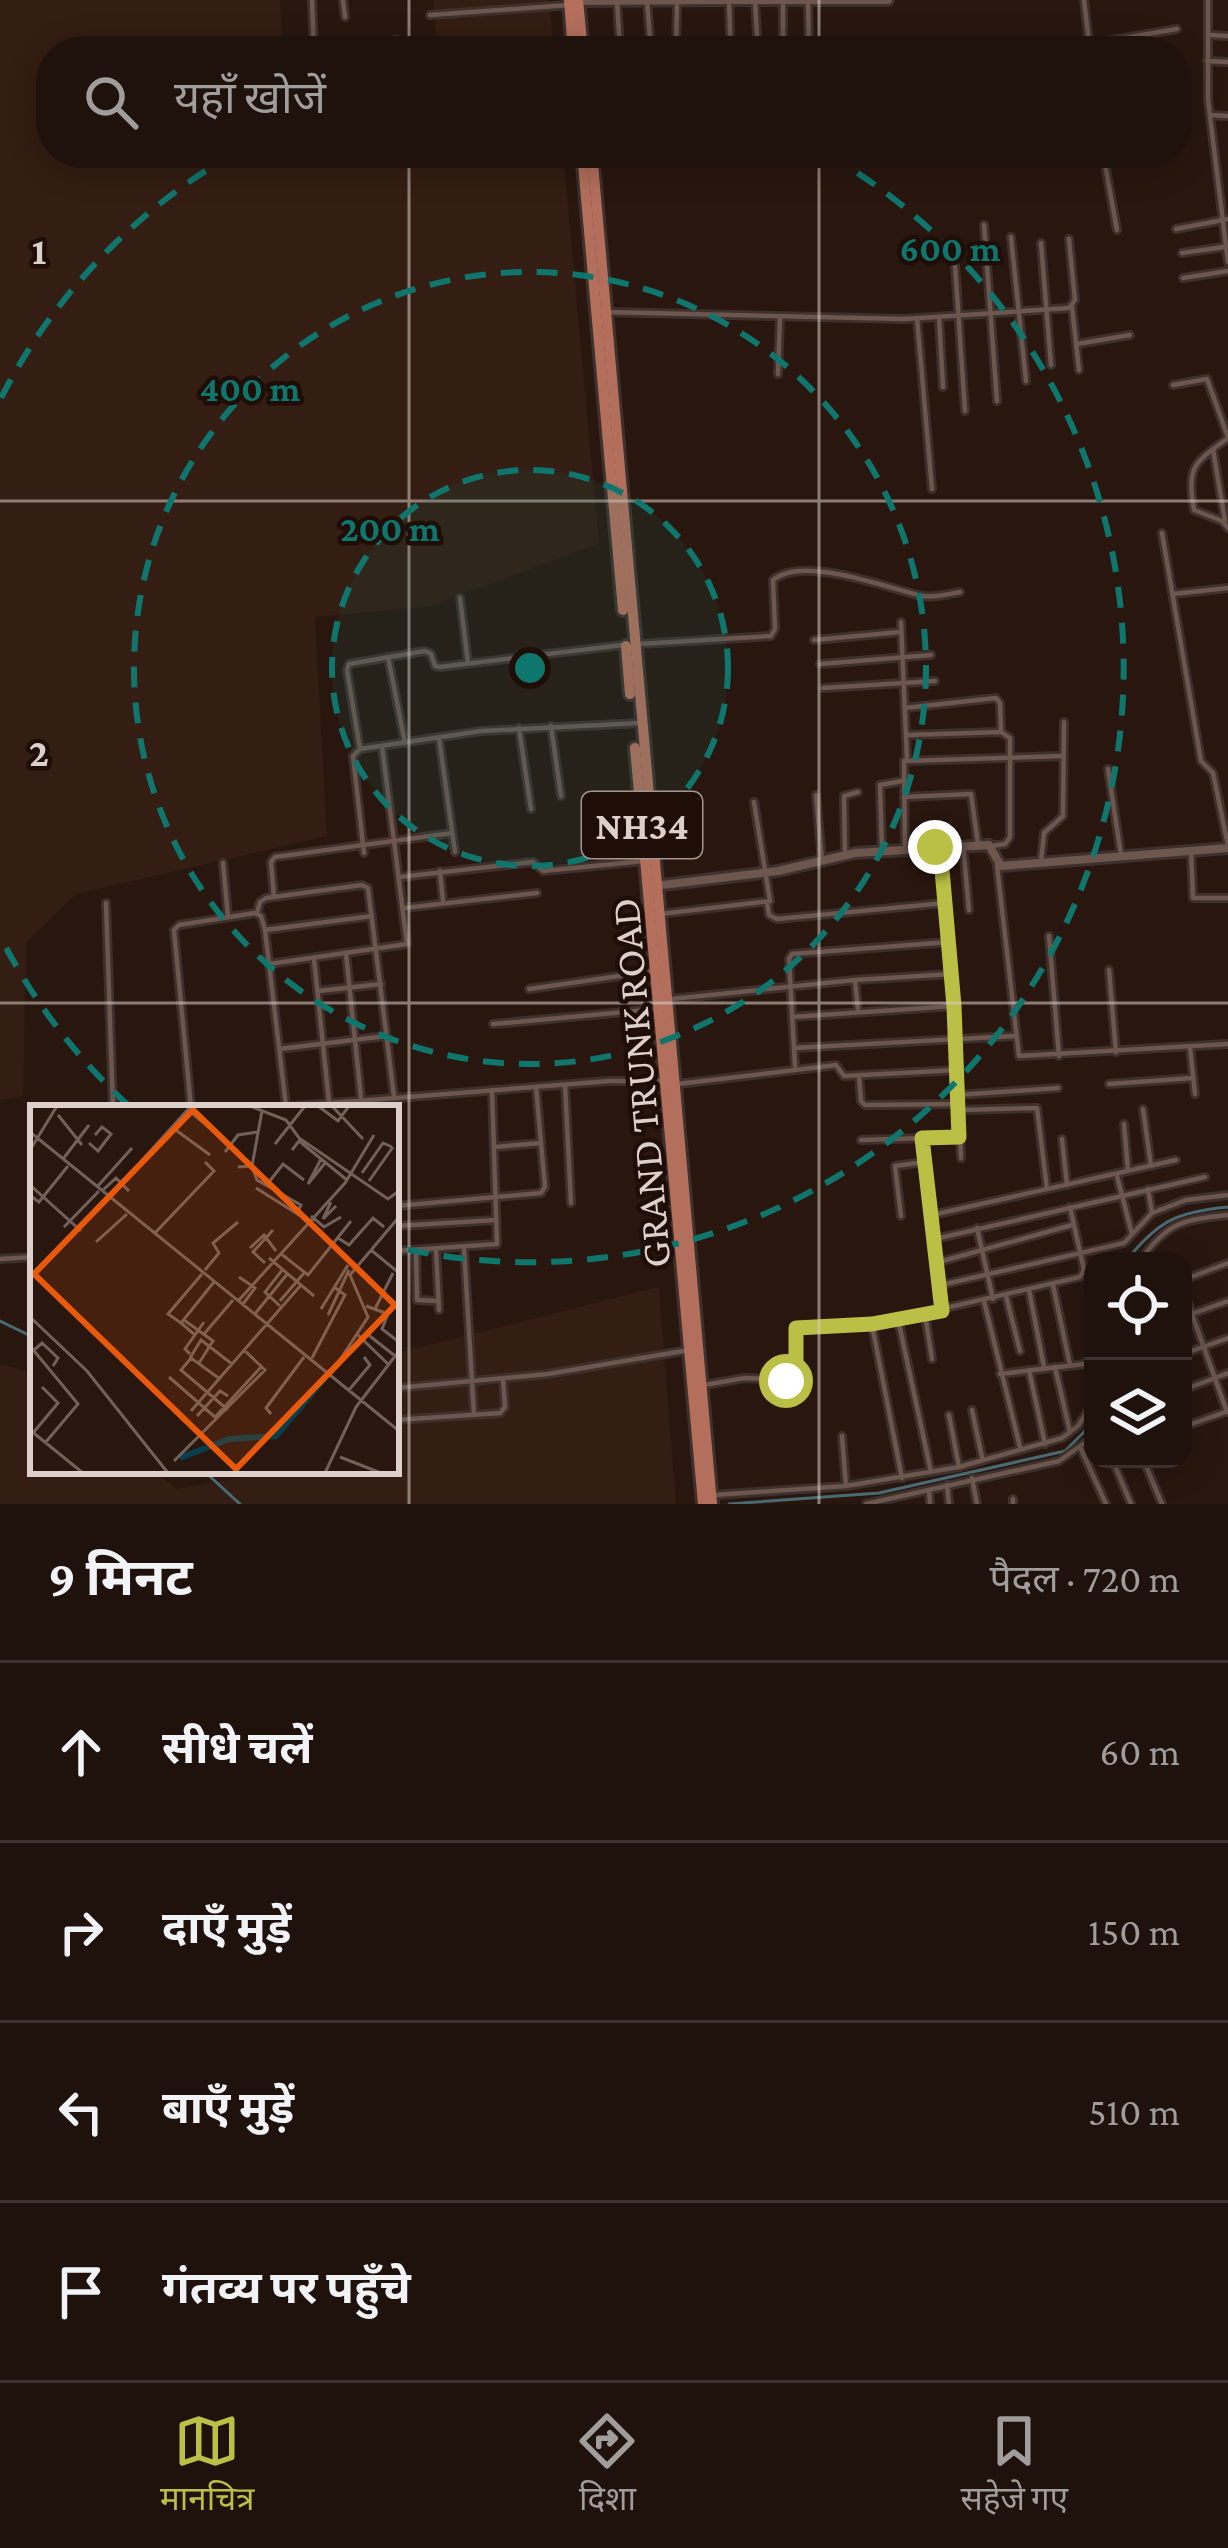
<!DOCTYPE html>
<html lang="hi">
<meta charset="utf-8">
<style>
:root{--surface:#1f110b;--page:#271a14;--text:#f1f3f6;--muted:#a19d9d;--line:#3c312c;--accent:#bac045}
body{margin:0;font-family:"Crimson Pro","Noto Sans Devanagari",serif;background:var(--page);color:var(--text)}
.controls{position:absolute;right:36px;bottom:36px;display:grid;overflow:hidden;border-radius:24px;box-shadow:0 6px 30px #0003}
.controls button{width:108px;height:108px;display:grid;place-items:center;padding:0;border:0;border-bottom:3px solid var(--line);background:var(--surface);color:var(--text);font:60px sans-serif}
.stop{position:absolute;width:36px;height:36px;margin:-27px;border:9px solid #bac045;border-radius:50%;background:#fff}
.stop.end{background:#bac045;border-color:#fff;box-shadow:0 3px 12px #0008}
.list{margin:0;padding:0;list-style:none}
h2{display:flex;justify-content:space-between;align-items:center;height:156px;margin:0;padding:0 48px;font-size:51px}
h2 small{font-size:39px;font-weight:400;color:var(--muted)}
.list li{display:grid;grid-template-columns:78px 1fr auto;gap:36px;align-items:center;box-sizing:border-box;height:180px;padding:0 48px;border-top:3px solid var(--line)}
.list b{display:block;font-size:45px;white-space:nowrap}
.list em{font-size:39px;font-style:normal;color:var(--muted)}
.icon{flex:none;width:66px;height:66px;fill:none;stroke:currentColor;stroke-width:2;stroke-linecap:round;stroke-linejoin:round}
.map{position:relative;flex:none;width:1228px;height:1504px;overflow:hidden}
.search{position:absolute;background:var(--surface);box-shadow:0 6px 30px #0003;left:36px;right:36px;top:36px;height:132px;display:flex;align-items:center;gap:30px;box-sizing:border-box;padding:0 42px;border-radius:48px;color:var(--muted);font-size:45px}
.sheet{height:876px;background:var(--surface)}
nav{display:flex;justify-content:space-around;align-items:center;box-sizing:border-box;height:168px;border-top:3px solid var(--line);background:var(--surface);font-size:33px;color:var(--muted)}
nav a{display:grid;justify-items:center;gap:6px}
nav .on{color:var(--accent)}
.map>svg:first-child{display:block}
.built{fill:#341d12}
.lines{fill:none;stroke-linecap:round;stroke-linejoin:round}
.stream{stroke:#496a72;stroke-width:3}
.street-casing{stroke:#3e302d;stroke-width:10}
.secondary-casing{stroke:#3e302d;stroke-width:14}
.highway-casing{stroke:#3e302d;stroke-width:16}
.street{stroke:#6c564d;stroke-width:4.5}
.secondary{stroke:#6c564d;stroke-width:8}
.highway{stroke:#b36f5c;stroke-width:10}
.route{stroke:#bac045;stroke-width:15}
.grid{fill:none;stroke:#ddd0cb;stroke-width:3;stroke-opacity:0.55}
.ring{fill:none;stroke:#0f766e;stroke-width:6;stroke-dasharray:21 15}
.labels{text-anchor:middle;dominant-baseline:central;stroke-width:9;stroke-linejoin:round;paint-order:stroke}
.shield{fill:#1f0e07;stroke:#a49690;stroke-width:3}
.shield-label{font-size:39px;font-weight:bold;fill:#ddd0cb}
.street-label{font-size:42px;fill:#ddd0cb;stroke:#1f0e07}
.inset-river{fill:none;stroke:#093e4c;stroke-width:6}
.inset-road{fill:none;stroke:#71615a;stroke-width:3}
.view{fill:#e8590c;fill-opacity:0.15;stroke:#e8590c;stroke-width:6}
.inset-edge{fill:none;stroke:#ddd0cb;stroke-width:6}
.grid-label{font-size:39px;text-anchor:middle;font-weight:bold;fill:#ddd0cb;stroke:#1f0e07;stroke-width:9;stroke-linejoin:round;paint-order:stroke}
.centre{fill:#0f766e;stroke:#1f0e07;stroke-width:6}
.ring-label{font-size:36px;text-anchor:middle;font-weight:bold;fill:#0f766e;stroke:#1f0e07;stroke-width:9;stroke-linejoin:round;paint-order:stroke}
</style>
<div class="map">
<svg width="1228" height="1504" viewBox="0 0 1228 1504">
<rect width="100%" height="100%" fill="#29170f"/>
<g class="built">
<polygon points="0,0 280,0 283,51 51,51 51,153 290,153 291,168 444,153 563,153 599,543 431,606 315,617 327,836 76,894 26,942 23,1096 0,1100"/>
<polygon points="433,0 549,0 554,51 437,51"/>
<polygon points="659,1287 676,1504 0,1504 0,1364 33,1373 33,1471 156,1471 176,1489 279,1471 396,1471 396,1353"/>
</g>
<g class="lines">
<g class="stream">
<path d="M1126,1261C1158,1221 1176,1212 1228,1207"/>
<polyline points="0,1321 33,1337"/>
<polyline points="204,1471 240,1504"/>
<polyline points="729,1504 879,1493 1065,1451 1084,1432 1093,1416"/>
</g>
<g class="street-casing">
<g id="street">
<polyline points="312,0 314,50"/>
<polyline points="343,0 345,17"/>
<polyline points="729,0 730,34"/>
<polyline points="1084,0 1090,51"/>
<polyline points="1208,0 1208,100 1228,262"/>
<polyline points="617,1 620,50"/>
<polyline points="647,1 651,51"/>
<polyline points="755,1 758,51"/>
<polyline points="783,1 783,51"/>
<polyline points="808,1 809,51"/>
<polyline points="430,15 569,5"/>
<polyline points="1147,34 1150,51"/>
<polyline points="1209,35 1228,36"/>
<polyline points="1089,44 1177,29"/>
<polyline points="303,51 398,40"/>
<polyline points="676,51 677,3"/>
<polyline points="1207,61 1228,62"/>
<polyline points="1177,76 1181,75"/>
<polyline points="1210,115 1228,116"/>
<polyline points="1103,153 1117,230"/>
<polyline points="984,225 997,401"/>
<polyline points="1176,229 1228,219"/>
<polyline points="1011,237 1026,381"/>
<polyline points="1041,243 1051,365"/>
<polyline points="1182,253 1224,247"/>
<polyline points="955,265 965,411"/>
<polyline points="1183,278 1228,271"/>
<polyline points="1072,307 1079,370"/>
<polyline points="606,312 904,319 1069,308 1075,300 1069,239"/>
<polyline points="939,317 943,387"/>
<polyline points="917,318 932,489"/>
<polyline points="1077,344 1130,335"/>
<polyline points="778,374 780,317"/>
<polyline points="1173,385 1207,379 1228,437"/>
<path d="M1228,438C1193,464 1187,466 1194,510L1222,521L1228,528"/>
<polyline points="1213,449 1225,521"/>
<polyline points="1162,533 1201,761 1213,773 1228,845"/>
<polyline points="1173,594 1228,588"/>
<polyline points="460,598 468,663"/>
<polyline points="901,622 907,760"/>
<polyline points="814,640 900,632"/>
<path d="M639,644L771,636L775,629L773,580C804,555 887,588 922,596C935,598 948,594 960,592"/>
<polyline points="388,657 405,743"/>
<polyline points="820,664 931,655"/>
<polyline points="823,688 935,681"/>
<polyline points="905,708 996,698 1000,703 1001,730"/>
<polyline points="551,726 561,796"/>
<polyline points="519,728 531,809"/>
<polyline points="907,735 1001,732 1010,738 1010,837 1005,844 991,846"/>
<polyline points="439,738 455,852"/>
<polyline points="360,749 347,670 349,664 425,651 431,654 435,666 440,667 623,645"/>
<polyline points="1108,769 1121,855"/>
<polyline points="816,795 822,861"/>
<polyline points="904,797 971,794 978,844"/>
<polyline points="963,845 969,910"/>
<polyline points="940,847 956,1035 961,1158"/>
<polyline points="905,849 904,761 1063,756"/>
<polyline points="1191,850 1193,898 1228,898"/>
<polyline points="882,852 880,785 902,781"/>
<polyline points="364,853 353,756 360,749 481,731 640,723"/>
<polyline points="845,854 844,796 858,792"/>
<polyline points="1041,862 1044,833 1063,816 1064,722"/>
<polyline points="223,863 228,917"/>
<polyline points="997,866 1019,1056 1228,1044"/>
<polyline points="440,871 443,901"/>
<polyline points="400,877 533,862 543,871 644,861"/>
<polyline points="274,897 271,862 275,857 452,833"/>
<polyline points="767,902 769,915 777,919 945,903"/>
<polyline points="106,903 113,1108"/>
<polyline points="404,908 537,893"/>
<polyline points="257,913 260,902 266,898 362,885 368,888 394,1096"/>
<polyline points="660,914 770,901 754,802"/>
<polyline points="265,930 372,916"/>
<polyline points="1049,936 1059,1056"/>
<polyline points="346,954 361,1098"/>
<polyline points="314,959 329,1102"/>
<polyline points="269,964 407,944 382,746"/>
<polyline points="1109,970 1116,1052"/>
<polyline points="855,980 858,1010"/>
<polyline points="529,989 654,971"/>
<polyline points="318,991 381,984"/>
<polyline points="671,999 855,980 952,974"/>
<polyline points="792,1017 954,1006"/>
<polyline points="493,1024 658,1009"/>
<polyline points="1190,1047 1195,1094"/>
<polyline points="794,1048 1014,1036"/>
<polyline points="279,1049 386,1036"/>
<polyline points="795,1066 789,959 792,954 949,942"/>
<polyline points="859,1076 861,1101 865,1105 958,1104"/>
<polyline points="678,1084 836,1065 844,1076 957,1070"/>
<polyline points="1109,1084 1193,1078"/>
<polyline points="565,1085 571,1203"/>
<polyline points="957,1095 1058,1088"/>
<polyline points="191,1108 174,930 179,925 255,913 261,916 265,930 286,1106"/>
<polyline points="268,1108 610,1081 661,1081"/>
<polyline points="1143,1109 1151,1166"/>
<polyline points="958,1110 1037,1108 1047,1189"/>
<polyline points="1124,1124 1128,1171"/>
<polyline points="922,1138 942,1311"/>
<polyline points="1062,1139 1067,1185"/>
<polyline points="861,1140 959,1137"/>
<polyline points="494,1147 541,1143"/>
<polyline points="1117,1176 1132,1234"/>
<polyline points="1148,1189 1152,1213"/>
<polyline points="396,1206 541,1193 545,1187 536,1087"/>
<polyline points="932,1215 1176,1160"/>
<polyline points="901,1216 895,1166 924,1162"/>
<polyline points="396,1226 496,1220"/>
<polyline points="977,1228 993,1299"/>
<polyline points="935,1239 1205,1177"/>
<polyline points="464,1248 474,1415"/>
<polyline points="436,1249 439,1310"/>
<polyline points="416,1250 417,1300 438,1301"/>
<polyline points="396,1251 497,1244 492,1090"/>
<polyline points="0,1259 33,1257"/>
<path d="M1140,1261C1167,1222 1183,1220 1228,1215"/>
<polyline points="939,1262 1072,1225"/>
<polyline points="1183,1280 1228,1263"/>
<polyline points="941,1285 1124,1243 1152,1213 1186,1200 1228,1195"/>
<polyline points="1053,1285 1070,1365"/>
<polyline points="1183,1289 1227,1412"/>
<polyline points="1029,1290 1044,1367"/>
<polyline points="1006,1296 1020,1351"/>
<polyline points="984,1301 1020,1447"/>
<polyline points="925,1314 932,1359"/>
<polyline points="1183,1317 1228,1301"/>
<polyline points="898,1319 931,1472"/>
<polyline points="872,1325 902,1478"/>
<polyline points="1183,1354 1228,1338"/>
<polyline points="1055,1367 1070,1432"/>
<polyline points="1029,1370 1045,1444"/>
<polyline points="1000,1374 1093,1363"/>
<polyline points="704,1385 745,1378 792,1380 797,1370 797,1327 872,1325 1080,1277 1084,1270 1070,1207"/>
<polyline points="396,1388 548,1374 689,1350"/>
<polyline points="1183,1390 1228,1373"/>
<polyline points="972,1410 982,1457"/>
<polyline points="949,1415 959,1467"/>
<polyline points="396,1420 500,1413 505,1407 503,1379"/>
<polyline points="1183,1427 1228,1411"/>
<polyline points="842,1436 846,1486"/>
<polyline points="1081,1449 1106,1504"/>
<polyline points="1112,1459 1131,1504"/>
<polyline points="1143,1459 1162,1504"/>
<polyline points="972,1478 977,1504"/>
<polyline points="947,1485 949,1504"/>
<polyline points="929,1491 930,1504"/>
<polyline points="714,1495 846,1486 959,1467 1062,1438 1078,1426 1093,1403"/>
<polyline points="1013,1499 1013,1504"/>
<polyline points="866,1504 1059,1461 1093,1437"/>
</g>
</g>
<g class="secondary-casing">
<g id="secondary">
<polyline points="734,0 888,0"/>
<polyline points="578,1 725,0"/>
<polyline points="654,886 778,871 855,853 989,845 1001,866 1228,848"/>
</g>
</g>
<g class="highway-casing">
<g id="highway">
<polyline points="569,0 573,51"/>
<polyline points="578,0 583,51"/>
<polyline points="582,153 623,610"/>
<polyline points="592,153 712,1504"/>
<polyline points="626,646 630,694"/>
<polyline points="635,748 703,1504"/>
</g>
</g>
<use href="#street" class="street"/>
<use href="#secondary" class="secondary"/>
<use href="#highway" class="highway"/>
</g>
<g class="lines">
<polyline class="route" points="786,1381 796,1374 796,1328 872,1324 942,1311 922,1138 959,1137 954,1006 940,847 935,847"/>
</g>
<path class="grid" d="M409,0V51M819,0V51M409,153V1504M819,153V1504M0,501H1228M0,1003H1228"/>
<circle cx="530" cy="668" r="198" fill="#0f766e" fill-opacity=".12"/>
<g class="ring">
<circle cx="530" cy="668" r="198"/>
<circle cx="530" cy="668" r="396"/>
<path d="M129 1106A594 594 0 0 1 1 938M1 398A594 594 0 0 1 233 154M827 154A594 594 0 0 1 396 1247"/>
</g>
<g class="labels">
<rect class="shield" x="582" y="792" width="120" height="66" rx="9"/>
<g class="shield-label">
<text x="642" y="825">NH34</text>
</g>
<g class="street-label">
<text transform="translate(640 1083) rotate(-95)">GRAND TRUNK ROAD</text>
</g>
</g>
<g transform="translate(30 1105)">
<rect width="369" height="369" fill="#29170f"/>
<path class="inset-river" d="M150,353L199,334L246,331L295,273"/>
<path class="inset-road" d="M220,1L256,15L269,33L358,94L369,86M288,1L308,16L319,1M302,1L333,34M158,5L202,41M28,10L52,40M143,23L180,50M0,27L369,326M59,38L68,46L81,29L72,22L65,30M245,39L275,1M0,45L27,1M262,45L269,36L317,75M195,47L208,30L227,27M33,54L59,20M291,54L278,79L295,58M208,62L222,61L232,6M222,62L227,75L271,100L267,108M332,68L353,38L362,42M339,76L363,42M239,77L253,59L274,75M0,80L51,126M67,82L102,43M226,83L277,115M72,86L86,73L99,86M2,92L9,97L38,61M79,92L161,1M301,97L293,114L306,101M281,111L294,122L311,112M34,122L69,86M124,129L184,66L175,57M308,133L319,140L343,113L354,122M66,137L97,109M220,143L234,130L246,146M341,145L369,168M250,148L278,170L321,116M239,153L284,191M235,158L223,147L243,125M175,165L189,148L183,138L208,117M209,172L225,183L213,199M209,195L315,78L344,30M250,196L274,168M250,201L235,187L253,164M336,201L358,209L352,224L369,237M291,204L318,160M345,204L363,168M224,210L258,168M298,210L319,165M0,212L57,266L138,368M154,215L183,236L169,258M151,218L138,209L172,169M336,228L365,251M174,229L203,195M328,230L359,260M166,231L151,218L184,177M0,241L48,299L15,338M4,245L12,238L28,253L23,261M160,249L155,244L174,217M160,253L171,235L202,259M282,253L315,190L304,182M300,270L338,212L320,170L369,112M139,272L186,313M190,274L161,253L151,265L198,305M319,285L340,260L334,252M161,306L271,180M241,309L236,303L274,252M167,311L190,286L198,291M186,311L232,261M0,325L53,368M3,328L28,298L12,282M310,352L351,368M144,356L235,265L214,245M295,368L326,302L369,246"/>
<path class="view" d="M163,5L365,200L206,364L4,169Z"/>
<rect width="369" height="369" class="inset-edge"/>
</g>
<g class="grid-label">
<text x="39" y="264">1</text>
<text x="39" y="766">2</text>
</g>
<circle cx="530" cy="668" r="18" class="centre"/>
<g class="ring-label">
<text x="950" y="261">600 m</text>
<text x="250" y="401">400 m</text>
<text x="390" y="541">200 m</text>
</g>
</svg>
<div class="controls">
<button><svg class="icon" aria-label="locate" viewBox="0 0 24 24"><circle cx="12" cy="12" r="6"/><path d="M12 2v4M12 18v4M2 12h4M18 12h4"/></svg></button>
<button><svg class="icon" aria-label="layers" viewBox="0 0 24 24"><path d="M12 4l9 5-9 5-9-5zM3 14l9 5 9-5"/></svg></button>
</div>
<div class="stop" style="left:786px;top:1381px"></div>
<div class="stop end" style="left:935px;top:847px"></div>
<div class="search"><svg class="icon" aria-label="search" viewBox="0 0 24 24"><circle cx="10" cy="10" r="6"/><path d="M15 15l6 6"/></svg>यहाँ खोजें</div>
</div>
<section class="sheet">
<h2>9 मिनट<small>पैदल · 720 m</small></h2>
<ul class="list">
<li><svg class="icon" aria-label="ahead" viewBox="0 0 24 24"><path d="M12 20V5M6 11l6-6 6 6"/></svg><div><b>सीधे चलें</b></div><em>60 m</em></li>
<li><svg class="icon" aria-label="right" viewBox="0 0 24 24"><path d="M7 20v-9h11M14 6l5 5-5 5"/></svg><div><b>दाएँ मुड़ें</b></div><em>150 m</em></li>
<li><svg class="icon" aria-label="left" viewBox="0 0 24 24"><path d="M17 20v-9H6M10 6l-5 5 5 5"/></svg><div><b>बाएँ मुड़ें</b></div><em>510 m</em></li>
<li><svg class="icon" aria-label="arrive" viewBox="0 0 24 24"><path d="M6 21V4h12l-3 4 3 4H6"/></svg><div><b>गंतव्य पर पहुँचे</b></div></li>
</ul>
</section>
<nav>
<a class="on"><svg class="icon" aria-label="map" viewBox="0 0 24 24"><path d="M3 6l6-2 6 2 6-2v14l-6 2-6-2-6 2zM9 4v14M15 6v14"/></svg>मानचित्र</a>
<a><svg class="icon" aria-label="directions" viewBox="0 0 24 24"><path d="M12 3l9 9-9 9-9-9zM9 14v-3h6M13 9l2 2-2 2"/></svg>दिशा</a>
<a><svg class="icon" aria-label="saved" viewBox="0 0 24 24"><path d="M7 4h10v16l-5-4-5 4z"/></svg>सहेजे गए</a>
</nav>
